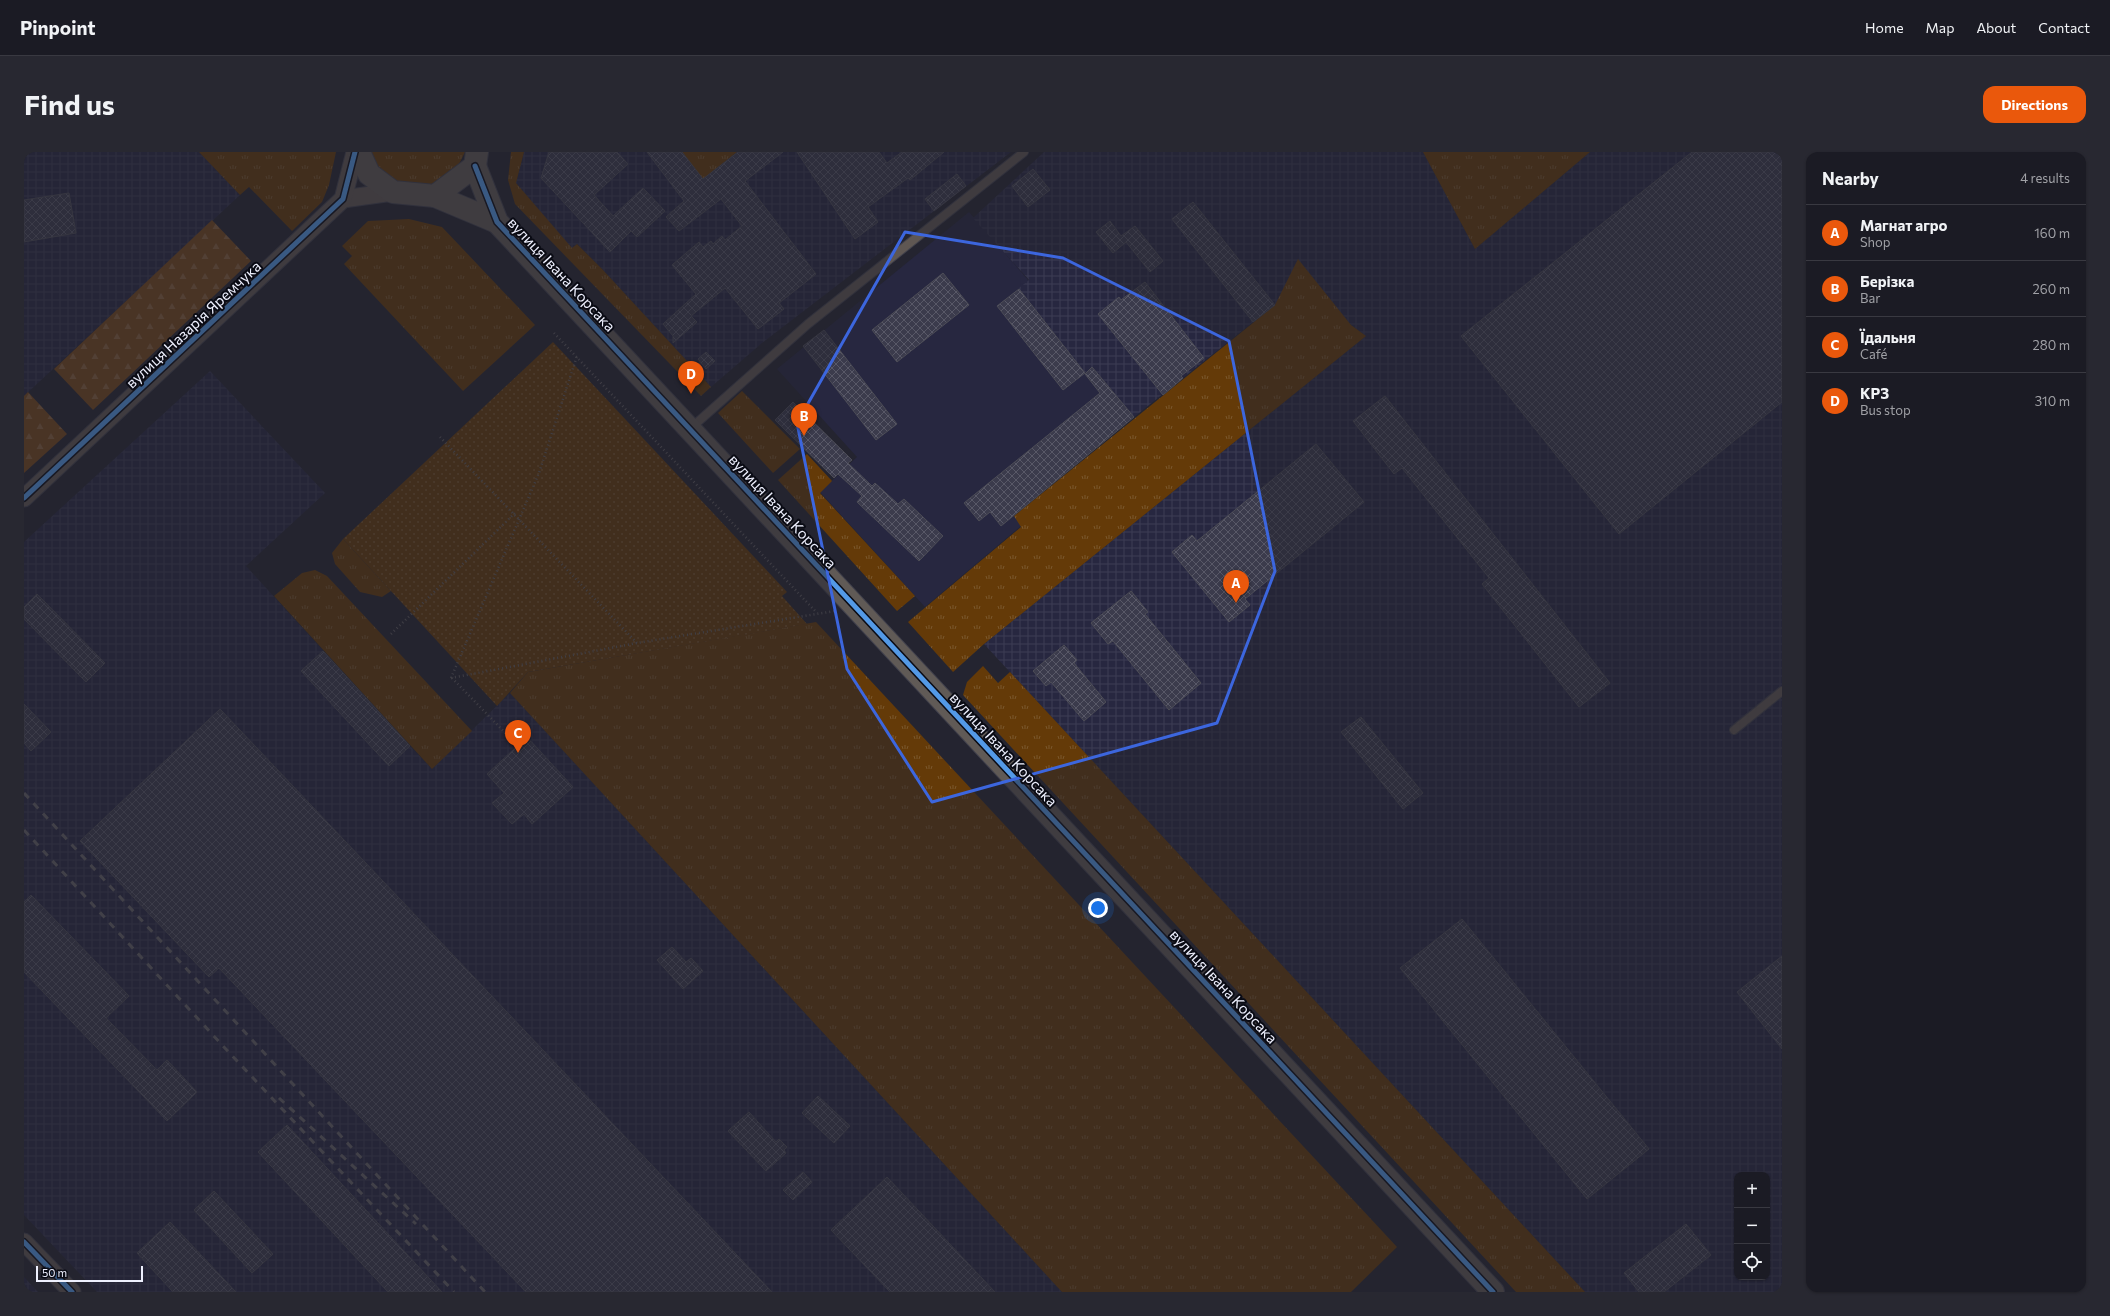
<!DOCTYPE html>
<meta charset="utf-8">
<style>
:root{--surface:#1b1b24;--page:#282831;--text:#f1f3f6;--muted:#a0a1a6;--line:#393941;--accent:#ea580c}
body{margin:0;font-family:Commissioner,sans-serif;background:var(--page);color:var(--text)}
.controls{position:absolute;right:12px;bottom:12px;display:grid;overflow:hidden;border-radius:8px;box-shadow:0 1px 3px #0004}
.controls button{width:36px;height:36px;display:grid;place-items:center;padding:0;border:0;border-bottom:1px solid var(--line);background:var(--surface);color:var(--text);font:20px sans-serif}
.scale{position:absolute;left:12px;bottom:10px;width:107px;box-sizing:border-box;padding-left:4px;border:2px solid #eef0fe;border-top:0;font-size:11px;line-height:14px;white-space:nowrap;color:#eef0fe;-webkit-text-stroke:3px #0a0b14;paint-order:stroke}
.you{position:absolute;left:1074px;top:756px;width:14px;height:14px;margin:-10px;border:3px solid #fff;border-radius:50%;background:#1a73e8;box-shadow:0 0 0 6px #1a73e833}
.badge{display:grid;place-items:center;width:26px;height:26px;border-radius:50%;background:var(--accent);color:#fff;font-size:13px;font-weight:700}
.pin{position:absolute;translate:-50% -33px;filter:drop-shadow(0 1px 2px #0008)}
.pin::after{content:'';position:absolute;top:21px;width:14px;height:12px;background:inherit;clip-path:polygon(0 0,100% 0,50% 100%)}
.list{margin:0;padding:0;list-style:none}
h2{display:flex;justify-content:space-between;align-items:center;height:52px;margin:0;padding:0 16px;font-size:17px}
h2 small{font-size:13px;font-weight:400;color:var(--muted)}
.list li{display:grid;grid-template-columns:26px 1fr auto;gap:12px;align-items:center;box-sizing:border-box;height:56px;padding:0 16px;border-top:1px solid var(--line)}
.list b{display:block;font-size:15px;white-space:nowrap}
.list p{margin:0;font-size:13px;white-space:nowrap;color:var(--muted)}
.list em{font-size:13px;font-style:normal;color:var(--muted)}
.icon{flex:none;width:22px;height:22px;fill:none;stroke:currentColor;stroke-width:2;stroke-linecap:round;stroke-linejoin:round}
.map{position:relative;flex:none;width:1758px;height:1140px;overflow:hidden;border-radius:12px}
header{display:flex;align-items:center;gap:24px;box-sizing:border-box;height:56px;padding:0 20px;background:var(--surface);border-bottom:1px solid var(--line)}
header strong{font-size:19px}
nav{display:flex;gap:22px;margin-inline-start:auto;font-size:14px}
.intro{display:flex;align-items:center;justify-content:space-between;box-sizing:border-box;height:96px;padding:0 24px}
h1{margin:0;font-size:28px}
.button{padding:10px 18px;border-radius:12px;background:var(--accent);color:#fff;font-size:14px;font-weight:700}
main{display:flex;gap:24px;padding:0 24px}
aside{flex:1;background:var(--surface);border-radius:12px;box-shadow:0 1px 3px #0004}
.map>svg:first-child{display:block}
.built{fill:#272740}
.industrial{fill:url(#industrial-grid);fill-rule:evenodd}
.grass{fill:url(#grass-tufts)}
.forest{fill:url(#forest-firs)}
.park{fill:url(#park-dots)}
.building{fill:url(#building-cross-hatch);stroke:#4c4c56}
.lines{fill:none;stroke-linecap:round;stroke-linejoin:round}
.lane-casing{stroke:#41414c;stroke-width:10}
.street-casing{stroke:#41414c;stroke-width:19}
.secondary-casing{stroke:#41414c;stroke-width:24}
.path{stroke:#615e60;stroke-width:2.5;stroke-dasharray:1 3;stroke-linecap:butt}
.lane{stroke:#5f5753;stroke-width:8}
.street{stroke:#5f5753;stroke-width:17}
.secondary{stroke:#605a56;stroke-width:22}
.rail{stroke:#656366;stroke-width:3;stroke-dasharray:7 7;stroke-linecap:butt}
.cycleway-casing{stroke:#0a0b14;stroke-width:8}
.cycleway{stroke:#5399e6;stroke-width:5}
.marked{fill:none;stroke:#3c66de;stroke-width:3;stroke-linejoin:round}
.labels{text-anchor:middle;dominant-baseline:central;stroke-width:4;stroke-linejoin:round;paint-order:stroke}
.street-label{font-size:15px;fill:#eef0fe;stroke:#0a0b14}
</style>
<header>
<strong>Pinpoint</strong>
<nav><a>Home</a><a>Map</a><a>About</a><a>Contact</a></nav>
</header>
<div class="intro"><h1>Find us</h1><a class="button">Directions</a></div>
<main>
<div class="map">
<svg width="1758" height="1140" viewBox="0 0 1758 1140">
<defs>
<pattern id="industrial-grid" width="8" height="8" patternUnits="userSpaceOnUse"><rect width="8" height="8" fill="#272740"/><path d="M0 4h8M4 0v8" fill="none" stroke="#3c3c53"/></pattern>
<pattern id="grass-tufts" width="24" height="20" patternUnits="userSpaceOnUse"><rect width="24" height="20" fill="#643a08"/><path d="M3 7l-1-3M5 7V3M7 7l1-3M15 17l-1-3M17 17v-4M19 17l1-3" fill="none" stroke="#7a572d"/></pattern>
<pattern id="forest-firs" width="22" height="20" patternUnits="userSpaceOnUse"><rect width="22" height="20" fill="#75471a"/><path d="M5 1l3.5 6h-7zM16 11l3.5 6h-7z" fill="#89623c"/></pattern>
<pattern id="park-dots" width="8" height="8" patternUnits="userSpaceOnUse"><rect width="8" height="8" fill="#643a08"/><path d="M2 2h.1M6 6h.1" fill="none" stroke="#7a572d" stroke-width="1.8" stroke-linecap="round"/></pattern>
<pattern id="building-cross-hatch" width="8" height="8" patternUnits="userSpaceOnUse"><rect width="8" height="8" fill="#3b3b4c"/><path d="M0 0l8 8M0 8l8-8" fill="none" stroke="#585867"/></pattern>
</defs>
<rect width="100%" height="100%" fill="#242430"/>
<polygon class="built" points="945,60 1005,129 973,154 1068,215 1110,265 990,363 997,374 901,455 796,340 833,305 753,217"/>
<g class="industrial">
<polygon points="0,0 175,0 216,43 0,244"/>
<polygon points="500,0 987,0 738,191 687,235 579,118 553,92 548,97 492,31"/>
<path d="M1020,0H1399L1451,97L1566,0H1758V1140H1561L960,492L1342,184L1327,173L1274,108L1253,151L1110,265L1068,215L1039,238L973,154L1005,128L949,66ZM1713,1023H1743V1125H1713Z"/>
<polygon points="186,219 301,341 222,414 386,594 408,617 486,541 1038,1140 73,1140 0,1063 0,390"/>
<polygon points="0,1125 14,1140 0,1140"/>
</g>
<g class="grass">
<polygon points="175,0 312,0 305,33 298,50 268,79 225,35 216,43"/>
<polygon points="345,0 441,0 432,18 409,33 372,31 351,13"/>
<polygon points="487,0 500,0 492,31 548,96 553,92 579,118 687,235 677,244 491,52 484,28"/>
<polygon points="658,0 713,0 679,27"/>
<polygon points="1399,0 1566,0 1451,97"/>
<polygon points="385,67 418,75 511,173 439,239 320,112 328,104 318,94 344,69"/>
<polygon points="1274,107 1327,173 1342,184 960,492 929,520 884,470 997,375 990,364 1251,153"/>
<polygon points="718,239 776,297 749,321 694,261"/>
<polygon points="783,302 808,329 796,341 891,444 873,459 754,328"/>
<polygon points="319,387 367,439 358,445 336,440 311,412 308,401"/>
<polygon points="291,418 303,424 448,579 408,617 250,444 278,421"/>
<polygon points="792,470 1373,1095 1327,1140 1038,1140 486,541 504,520"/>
<polygon points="959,514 974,531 986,520 1561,1140 1492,1140 939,543 943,530"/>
</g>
<g class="forest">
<polygon points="188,68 227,109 69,258 30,217"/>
<polygon points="4,240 43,282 0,321 0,244"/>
</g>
<polygon class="park" points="529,190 763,440 758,444 783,472 504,520 473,554 319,387"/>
<g class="building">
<polygon points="525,0 593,0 604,12 570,43 589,64 619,36 641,59 613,85 607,79 586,100 517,26"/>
<polygon points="623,0 658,0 679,27 714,0 759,0 721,29 792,122 755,151 760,157 734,177 701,136 667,164 673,170 649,191 649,184 639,172 672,142 648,113 675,90 679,95 687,89 689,92 698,84 701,88 718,74 697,47 655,79 642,65 660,49"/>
<polygon points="773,0 855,0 863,11 878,0 920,0 886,28 884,26 844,55 854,70 831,87"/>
<polygon points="1668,0 1758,0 1758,250 1595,382 1437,184"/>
<polygon points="1009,17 1026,38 1004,55 988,34"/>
<polygon points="933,22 942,34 910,59 901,47"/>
<polygon points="45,41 52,81 0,90 0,48"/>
<polygon points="1169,50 1251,153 1229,170 1148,67"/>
<polygon points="1086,69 1097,84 1111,74 1139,109 1126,120 1102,90 1089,101 1072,80"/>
<polygon points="919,121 945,153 873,210 848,178"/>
<polygon points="1121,130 1180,206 1157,224 1159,226 1139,243 1074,162 1095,145 1097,148"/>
<polygon points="995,137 1061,221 1039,238 973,154"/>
<polygon points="800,178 873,272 852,288 779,194"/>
<polygon points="682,200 691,209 682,217 674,207"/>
<polygon points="1068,215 1110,265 977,374 966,360 955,369 940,351 1076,241 1061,222"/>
<polygon points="1361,244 1586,531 1555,555 1458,432 1465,426 1378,316 1370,322 1329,269"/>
<polygon points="769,250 828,308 824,311 848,334 851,331 874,352 880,347 919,384 895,409 833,350 838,344 814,322 810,326 751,268"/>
<polygon points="1292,292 1340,350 1221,447 1226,453 1205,470 1148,400 1168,383 1173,389"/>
<polygon points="1107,439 1124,460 1121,462 1177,531 1145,558 1089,489 1084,492 1067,471"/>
<polygon points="13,442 81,511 62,530 0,467 0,455"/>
<polygon points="1040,493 1053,508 1050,511 1082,550 1060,569 1027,530 1022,534 1009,519"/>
<polygon points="299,499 386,594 365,614 277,519"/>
<polygon points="0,552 27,580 7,599 0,591"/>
<polygon points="196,557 411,784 748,1140 502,1140 195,816 185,825 56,689"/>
<polygon points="1337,565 1399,641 1379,657 1317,580"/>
<polygon points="503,585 549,635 508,672 500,662 488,672 468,651 480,641 463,622"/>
<polygon points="7,743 105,844 82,866 133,918 143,908 173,940 143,969 0,820 0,750"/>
<polygon points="1438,767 1625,997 1563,1047 1376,816"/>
<polygon points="648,795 662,810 667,806 679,819 659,837 633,808"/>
<polygon points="1758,804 1758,897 1713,840"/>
<polygon points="794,944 826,974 810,991 778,961"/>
<polygon points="725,960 752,990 755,987 763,995 760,998 762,1001 742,1019 704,979"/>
<polygon points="263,973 418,1140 364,1140 234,1000"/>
<polygon points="779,1020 788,1030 769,1048 759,1038"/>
<polygon points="863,1025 971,1140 866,1140 807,1078"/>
<polygon points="190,1039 249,1102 228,1121 170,1058"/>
<polygon points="146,1070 212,1140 149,1140 113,1101"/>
<polygon points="1662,1072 1687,1103 1640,1140 1615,1140 1600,1121"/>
</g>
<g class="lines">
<g class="lane-casing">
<g id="lane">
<polyline points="667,276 784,172 1000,0"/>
<polyline points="1710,578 1758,539"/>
</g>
</g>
<g class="street-casing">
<g id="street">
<polyline points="319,47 369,40"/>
<polyline points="0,346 319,47 331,0"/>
<polyline points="0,1090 48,1140"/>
</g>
</g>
<g class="secondary-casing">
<g id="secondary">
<polyline points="335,0 345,22 369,40 411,44 451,14 453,0"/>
<polyline points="451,14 473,70 1469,1140"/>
<polyline points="411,44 473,70"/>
</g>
</g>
<g class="path">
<polyline points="530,181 793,461"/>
<polyline points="416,285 613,491"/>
<polyline points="367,482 491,361"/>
<polyline points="427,526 613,491 811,459"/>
<polyline points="427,526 515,321 553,204"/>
<polyline points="428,526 489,589"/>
</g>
<use href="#lane" class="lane"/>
<use href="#street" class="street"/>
<use href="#secondary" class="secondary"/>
<g class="rail">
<polyline points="0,641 461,1140"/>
<polyline points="0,678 199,894 430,1140"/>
<polyline points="255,946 392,1072"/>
</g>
<g class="cycleway-casing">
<g id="cycleway">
<polyline points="451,14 473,70 1469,1140"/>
<polyline points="0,346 319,47 331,0"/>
<polyline points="0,1090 48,1140"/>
</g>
</g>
<use href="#cycleway" class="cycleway"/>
</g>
<path d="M0 0H1758V1140H0ZM881,80L1039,106L1205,189L1251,419L1193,571L908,650L823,517L773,271Z" fill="#242430" fill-opacity=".55" fill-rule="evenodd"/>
<path class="marked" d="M881,80L1039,106L1205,189L1251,419L1193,571L908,650L823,517L773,271Z"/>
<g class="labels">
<g class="street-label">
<text transform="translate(538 122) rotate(47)">вулиця Івана Корсака</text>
<text transform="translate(169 172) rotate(-43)">вулиця Назарія Яремчука</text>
<text transform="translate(759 359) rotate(47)">вулиця Івана Корсака</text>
<text transform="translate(980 597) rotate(47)">вулиця Івана Корсака</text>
<text transform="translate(1200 834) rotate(47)">вулиця Івана Корсака</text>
</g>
</g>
</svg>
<div class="controls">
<button>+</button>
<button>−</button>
<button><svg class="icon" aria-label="locate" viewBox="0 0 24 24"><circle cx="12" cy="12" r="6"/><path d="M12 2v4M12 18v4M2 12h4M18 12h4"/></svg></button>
</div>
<div class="scale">50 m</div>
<div class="you"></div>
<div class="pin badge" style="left:1212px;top:451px">A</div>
<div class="pin badge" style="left:780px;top:284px">B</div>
<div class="pin badge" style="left:494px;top:601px">C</div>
<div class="pin badge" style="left:667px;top:242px">D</div>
</div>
<aside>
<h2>Nearby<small>4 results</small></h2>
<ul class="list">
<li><span class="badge">A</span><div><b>Магнат агро</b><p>Shop</p></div><em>160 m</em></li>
<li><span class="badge">B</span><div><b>Берізка</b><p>Bar</p></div><em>260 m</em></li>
<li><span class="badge">C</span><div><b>Їдальня</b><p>Café</p></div><em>280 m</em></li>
<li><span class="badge">D</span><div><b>КРЗ</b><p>Bus stop</p></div><em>310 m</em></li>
</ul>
</aside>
</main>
